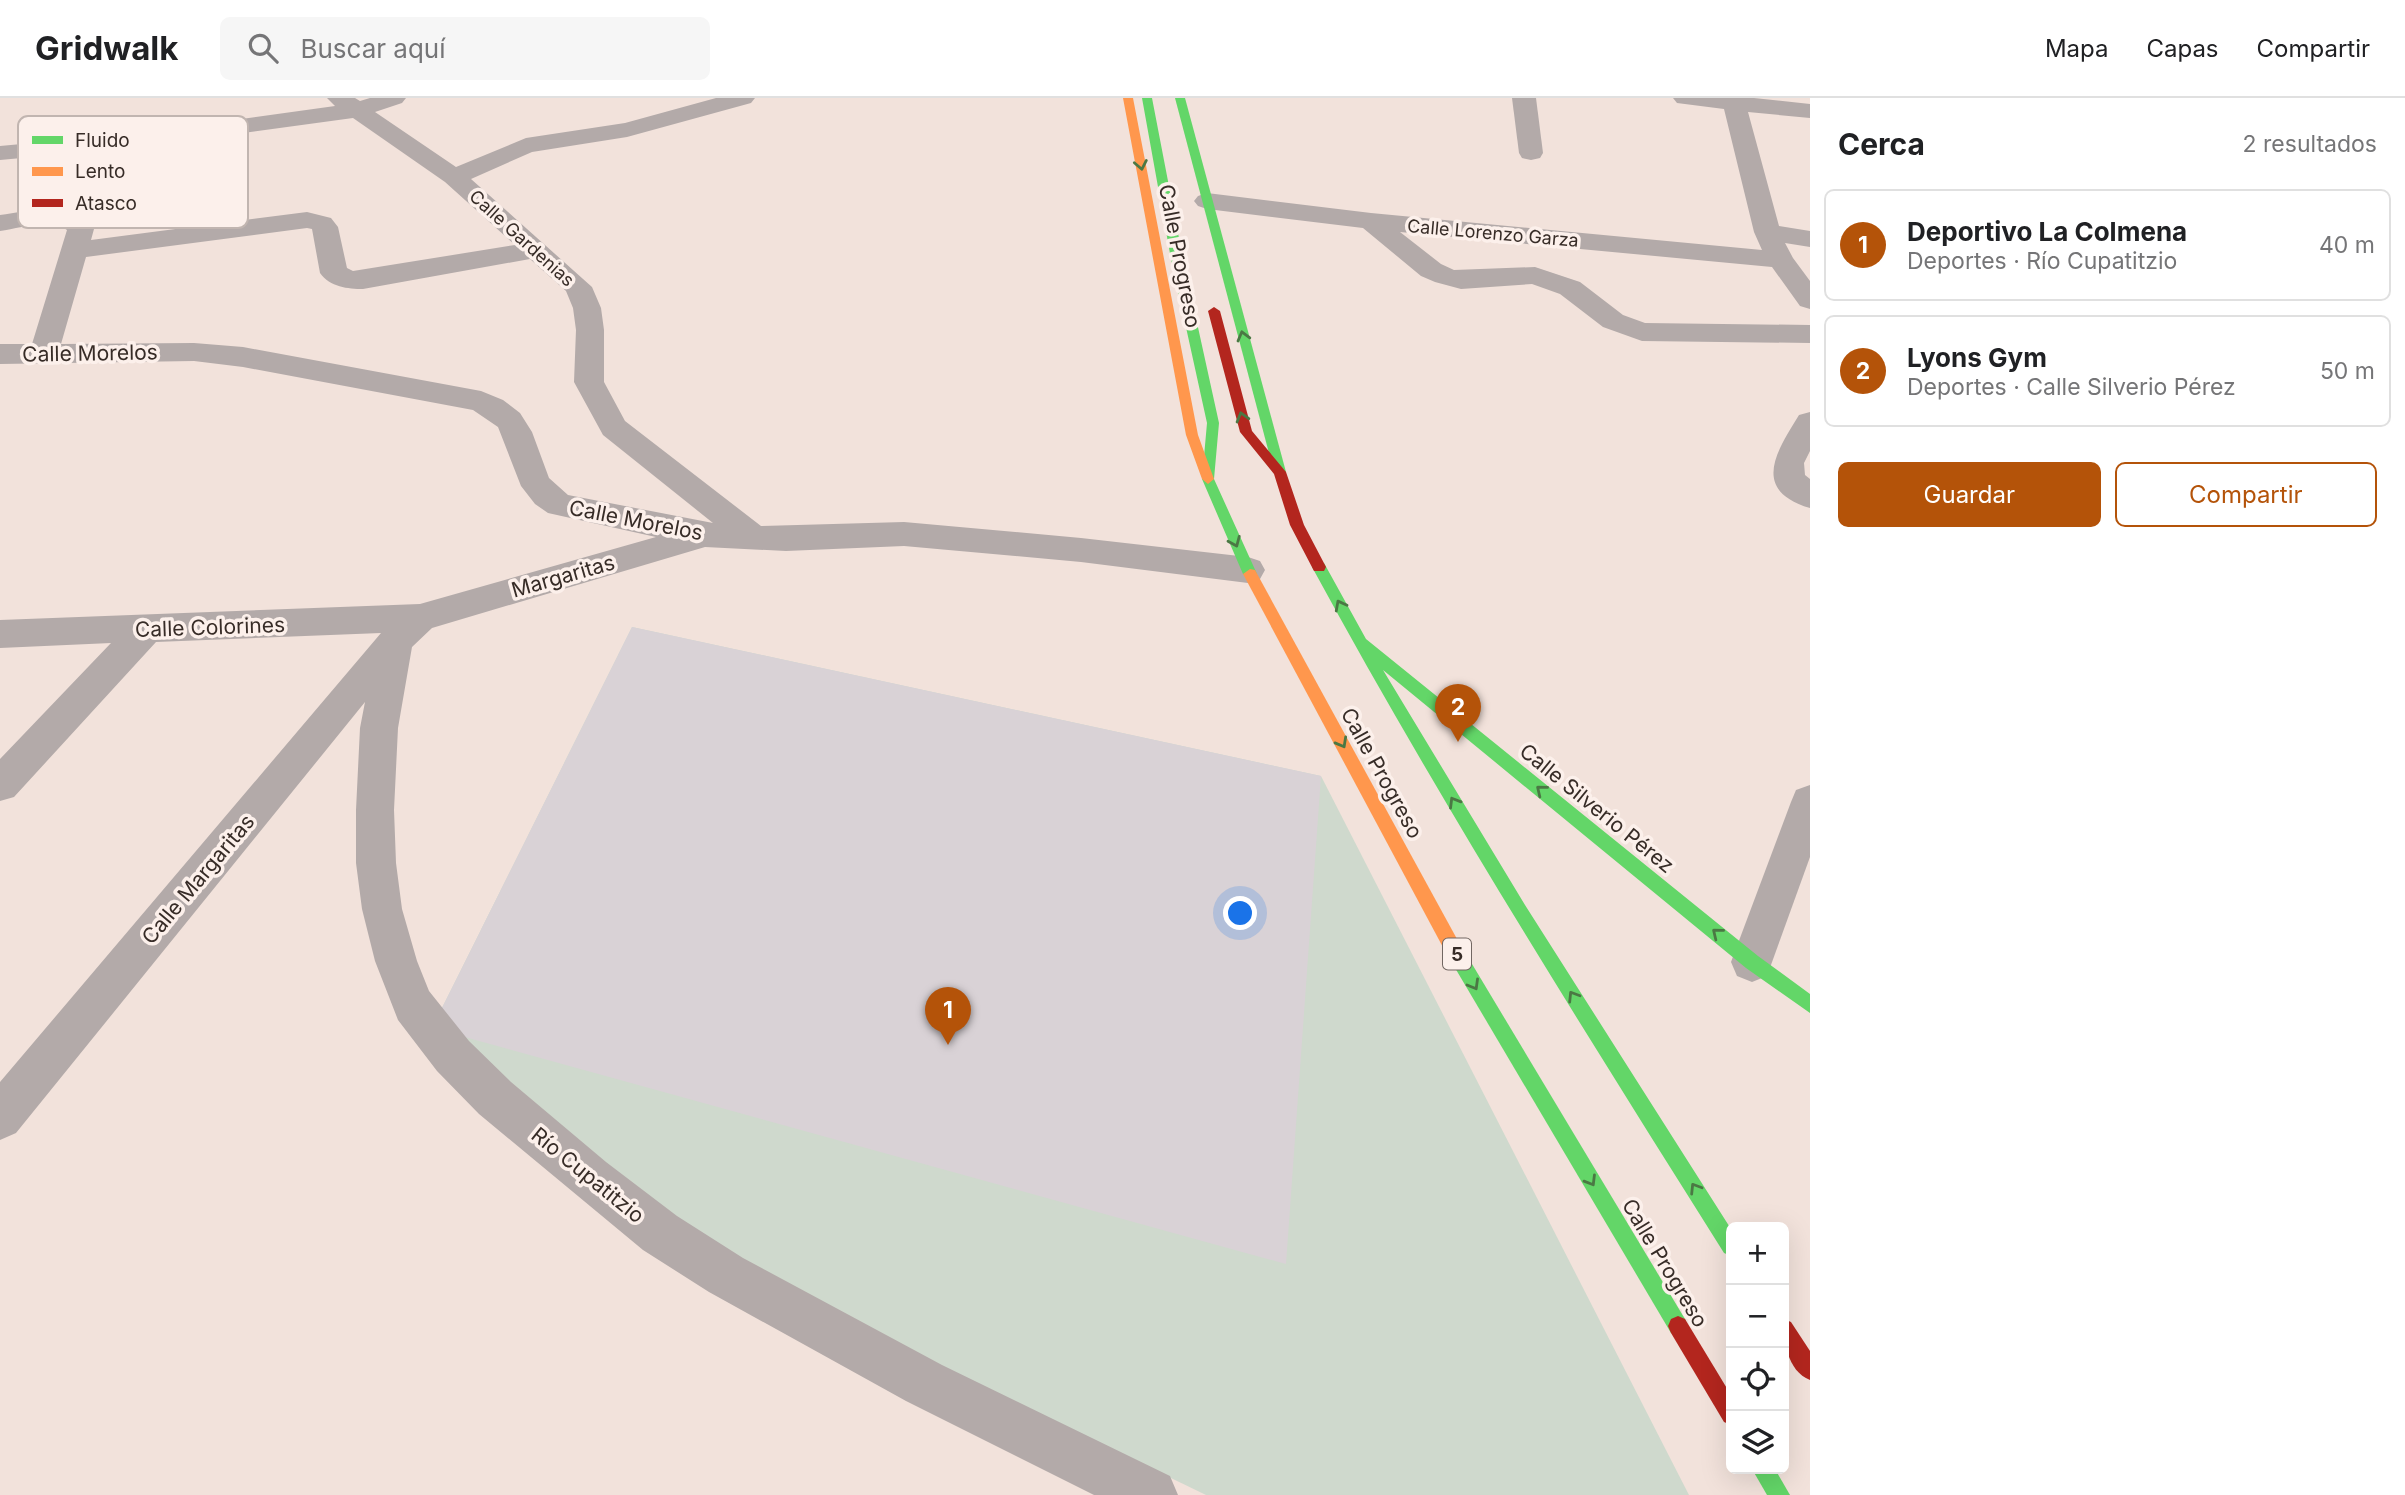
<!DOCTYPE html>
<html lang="es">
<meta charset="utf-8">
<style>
:root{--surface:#fff;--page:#f6f6f6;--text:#202124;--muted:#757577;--line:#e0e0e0;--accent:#b45309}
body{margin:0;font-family:Inter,sans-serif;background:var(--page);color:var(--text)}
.controls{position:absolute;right:21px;bottom:21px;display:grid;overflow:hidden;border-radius:10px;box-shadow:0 7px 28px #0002}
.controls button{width:63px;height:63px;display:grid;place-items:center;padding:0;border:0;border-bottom:2px solid var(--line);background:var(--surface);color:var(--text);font:35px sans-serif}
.you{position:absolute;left:1241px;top:816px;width:24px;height:24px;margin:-18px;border:5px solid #fff;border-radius:50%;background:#1a73e8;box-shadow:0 0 0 10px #1a73e833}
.badge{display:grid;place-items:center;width:46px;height:46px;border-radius:50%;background:var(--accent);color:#fff;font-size:23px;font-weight:700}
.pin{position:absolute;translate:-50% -58px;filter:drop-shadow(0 2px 4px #0008)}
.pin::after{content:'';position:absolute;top:37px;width:24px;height:21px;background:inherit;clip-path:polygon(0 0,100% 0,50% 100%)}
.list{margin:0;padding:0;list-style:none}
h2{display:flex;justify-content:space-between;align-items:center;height:91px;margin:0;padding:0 28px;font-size:30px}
h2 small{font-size:23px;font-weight:400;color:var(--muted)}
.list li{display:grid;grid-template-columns:46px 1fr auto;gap:21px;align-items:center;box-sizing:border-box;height:112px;margin:0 14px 14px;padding:0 14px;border:2px solid var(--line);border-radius:10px}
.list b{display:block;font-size:26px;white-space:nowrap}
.list p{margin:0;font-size:23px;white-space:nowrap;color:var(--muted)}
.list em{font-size:23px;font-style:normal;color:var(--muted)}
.actions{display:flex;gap:14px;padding:21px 28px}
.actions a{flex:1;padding:16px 0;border:2px solid var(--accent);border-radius:10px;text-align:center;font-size:24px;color:var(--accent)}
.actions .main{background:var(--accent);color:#fff}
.icon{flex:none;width:38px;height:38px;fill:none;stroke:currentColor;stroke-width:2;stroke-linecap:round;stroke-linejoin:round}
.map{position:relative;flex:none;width:1810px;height:1397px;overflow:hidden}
header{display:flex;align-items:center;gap:42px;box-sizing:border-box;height:98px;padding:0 35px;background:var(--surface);border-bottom:2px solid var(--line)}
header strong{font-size:33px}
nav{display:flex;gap:38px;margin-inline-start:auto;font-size:24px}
.search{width:490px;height:63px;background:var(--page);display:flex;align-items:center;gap:18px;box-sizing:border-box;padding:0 24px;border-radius:10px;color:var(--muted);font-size:26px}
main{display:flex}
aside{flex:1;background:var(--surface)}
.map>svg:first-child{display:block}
.green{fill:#cfd9cd}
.building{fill:#d9d2d6}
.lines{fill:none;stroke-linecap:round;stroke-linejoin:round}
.street{fill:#b3aaa9;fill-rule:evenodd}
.fast{fill:#63d668;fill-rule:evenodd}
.slow{fill:#ff974d;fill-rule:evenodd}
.jam{fill:#b3261e;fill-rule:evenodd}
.oneway{stroke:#4b7844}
.labels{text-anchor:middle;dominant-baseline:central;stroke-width:7;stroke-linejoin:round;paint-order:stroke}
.far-street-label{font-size:18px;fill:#372c27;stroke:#fcf0eb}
.shield{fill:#fcf0eb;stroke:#726762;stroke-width:2}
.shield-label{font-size:19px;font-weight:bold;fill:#372c27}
.street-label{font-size:21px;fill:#372c27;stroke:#fcf0eb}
.key{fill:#fcf0eb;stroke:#c1b5b0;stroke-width:2}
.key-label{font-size:19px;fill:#372c27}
</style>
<header>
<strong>Gridwalk</strong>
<div class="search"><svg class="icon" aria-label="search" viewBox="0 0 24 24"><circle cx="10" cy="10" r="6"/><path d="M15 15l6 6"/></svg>Buscar aquí</div>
<nav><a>Mapa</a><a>Capas</a><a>Compartir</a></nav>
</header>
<main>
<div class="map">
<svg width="1810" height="1397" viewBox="0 0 1810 1397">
<rect width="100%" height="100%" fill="#f2e2db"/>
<polygon class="green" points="632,529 1321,678 1689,1397 1206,1397 716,1160 432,930"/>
<polygon class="building" points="632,529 1321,678 1286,1166 432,930"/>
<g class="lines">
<g class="street">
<path d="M327,0H355L360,3L370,0H406L402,5L375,14L456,69L526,40L625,25L716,0H755L751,5L627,39L532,54L471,81L592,189L601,210L604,232V284L625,323L761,428L904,424L1081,440L1248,459L1260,463L1265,472L1260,481L1248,485L1081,464L904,448L786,453L705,449L432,530L412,549L398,630L394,712L396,765L402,811L417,863L429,893L469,943L511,984L606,1064L677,1118L743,1160L942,1267L1170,1378L1178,1397H1094L906,1303L709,1194L643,1152L479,1016L437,973L398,922L375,863L362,811L356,765V712L360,630L365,604L16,1035L0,1042V984L381,535L156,544L14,699L0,703V661L111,545L0,550V522L420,506L656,439L548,415L535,406L521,388L498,329L473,312L243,269L194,263L0,266V246H32L67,132C50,120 20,130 0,133V117C31,113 73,101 94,131L91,142L307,114L331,120L338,129L347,170L353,173L515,147L445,84L353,20L141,49L0,62V48L141,35L335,8ZM307,130L312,131L320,175C330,189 348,191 363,191L530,161L566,193L573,210L576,232L574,284L603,337L713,425L568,397L549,380L532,334L520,315L503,302L481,293L243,249L194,245L61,246L86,159Z"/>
<polygon points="1512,0 1536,0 1543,55 1540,60 1531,62 1522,60 1519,55"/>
<polygon points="1673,0 1754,0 1810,6 1810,20 1748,14 1779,128 1810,133 1810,149 1785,145 1793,160 1810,183 1810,211 1800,208 1772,169 1400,134 1441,166 1454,172 1535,169 1580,184 1623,217 1645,225 1810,227 1810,245 1642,243 1603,229 1560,196 1532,186 1461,191 1435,184 1421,178 1363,130 1207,111 1198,108 1194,103 1198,98 1207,95 1371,115 1762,152 1754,134 1724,11 1677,5"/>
<path d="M1810,314V353L1804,365L1805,377L1810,381V410C1750,392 1777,353 1799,317Z"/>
<polygon points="1810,687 1810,759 1767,878 1752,884 1737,878 1731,864 1791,704 1796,692"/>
</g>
<g class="fast">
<polygon points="1142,0 1152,0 1183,161 1219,325 1214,381 1257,476 1250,481 1243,476 1202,381 1207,325 1171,161"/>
<polygon points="1175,0 1185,0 1286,374 1280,379 1274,374"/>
<path d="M1319,464L1324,465L1366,541L1758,858L1810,896V915L1746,870L1383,572L1525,807L1731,1131V1158L1724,1155C1582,929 1439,703 1312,469Z"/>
<polygon points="1451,839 1457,841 1685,1221 1688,1228 1685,1235 1678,1238 1671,1235 1445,853 1442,847 1445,841"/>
<polygon points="1752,1371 1775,1371 1790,1397 1767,1397"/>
</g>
<g class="slow">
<polygon points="1123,0 1133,0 1198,337 1214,381 1208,386 1202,381 1186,337"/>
<polygon points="1250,471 1255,472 1457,841 1460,847 1457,853 1451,855 1445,853 1243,476"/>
</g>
<g class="jam">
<polygon points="1214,209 1220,213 1252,333 1286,374 1304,427 1326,469 1324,473 1314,473 1290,427 1274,376 1240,334 1208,213"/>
<polygon points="1678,1218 1685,1221 1731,1297 1731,1327 1724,1324 1671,1235 1668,1228 1671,1221"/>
<path d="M1784,1221L1791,1224L1810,1253V1282C1787,1273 1783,1242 1784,1221Z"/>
</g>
</g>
<defs><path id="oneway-chevron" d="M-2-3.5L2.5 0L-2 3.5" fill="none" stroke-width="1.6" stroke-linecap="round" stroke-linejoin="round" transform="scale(1.75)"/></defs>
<g class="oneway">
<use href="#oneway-chevron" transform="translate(1141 67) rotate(79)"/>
<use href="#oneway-chevron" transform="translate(1243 238) rotate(-105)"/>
<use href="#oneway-chevron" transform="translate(1242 319) rotate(-106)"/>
<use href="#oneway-chevron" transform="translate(1235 444) rotate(67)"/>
<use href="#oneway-chevron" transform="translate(1340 507) rotate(-118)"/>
<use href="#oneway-chevron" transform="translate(1342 645) rotate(61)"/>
<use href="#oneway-chevron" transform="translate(1541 692) rotate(-141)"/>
<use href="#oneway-chevron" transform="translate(1454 704) rotate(-121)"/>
<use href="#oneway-chevron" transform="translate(1717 835) rotate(-141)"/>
<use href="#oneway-chevron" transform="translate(1474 887) rotate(60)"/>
<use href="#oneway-chevron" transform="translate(1573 898) rotate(-122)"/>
<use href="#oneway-chevron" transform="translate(1591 1083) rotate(59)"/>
<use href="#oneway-chevron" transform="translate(1695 1090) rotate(-122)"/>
</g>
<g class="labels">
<g class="far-street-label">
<text transform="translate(1493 135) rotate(5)">Calle Lorenzo Garza</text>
<text transform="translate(522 140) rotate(42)">Calle Gardenias</text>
</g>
<rect class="shield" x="1443" y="840.5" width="28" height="31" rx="5"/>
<g class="shield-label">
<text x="1457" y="856">5</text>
</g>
<g class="street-label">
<text transform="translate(1180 158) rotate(79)">Calle Progreso</text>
<text transform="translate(90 255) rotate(-1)">Calle Morelos</text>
<text transform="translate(636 422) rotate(11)">Calle Morelos</text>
<text transform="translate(563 478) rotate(-16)">Margaritas</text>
<text transform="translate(210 529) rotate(-2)">Calle Colorines</text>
<text transform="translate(1382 675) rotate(61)">Calle Progreso</text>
<text transform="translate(1597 710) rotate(39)">Calle Silverio Pérez</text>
<text transform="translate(198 781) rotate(-50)">Calle Margaritas</text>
<text transform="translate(588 1077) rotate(39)">Río Cupatitzio</text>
<text transform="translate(1665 1165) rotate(59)">Calle Progreso</text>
</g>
</g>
<rect x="18" y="18" width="230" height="112" rx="10" class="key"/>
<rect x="32" y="38" width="31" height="8" fill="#63d668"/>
<rect x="32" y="69" width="31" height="9" fill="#ff974d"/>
<rect x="32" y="101" width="31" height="8" fill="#b3261e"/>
<g class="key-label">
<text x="75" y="49">Fluido</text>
<text x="75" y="80">Lento</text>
<text x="75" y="112">Atasco</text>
</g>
</svg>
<div class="controls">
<button>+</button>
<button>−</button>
<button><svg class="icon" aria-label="locate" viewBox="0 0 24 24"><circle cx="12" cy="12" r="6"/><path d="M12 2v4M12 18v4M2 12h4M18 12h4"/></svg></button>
<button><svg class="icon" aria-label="layers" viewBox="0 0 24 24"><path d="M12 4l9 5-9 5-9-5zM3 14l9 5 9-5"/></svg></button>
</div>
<div class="you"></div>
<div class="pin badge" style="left:948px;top:947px">1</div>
<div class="pin badge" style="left:1458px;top:644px">2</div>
</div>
<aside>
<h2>Cerca<small>2 resultados</small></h2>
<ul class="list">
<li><span class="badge">1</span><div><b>Deportivo La Colmena</b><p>Deportes · Río Cupatitzio</p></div><em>40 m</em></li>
<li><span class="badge">2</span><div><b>Lyons Gym</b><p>Deportes · Calle Silverio Pérez</p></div><em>50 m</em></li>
</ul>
<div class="actions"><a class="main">Guardar</a><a>Compartir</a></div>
</aside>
</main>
